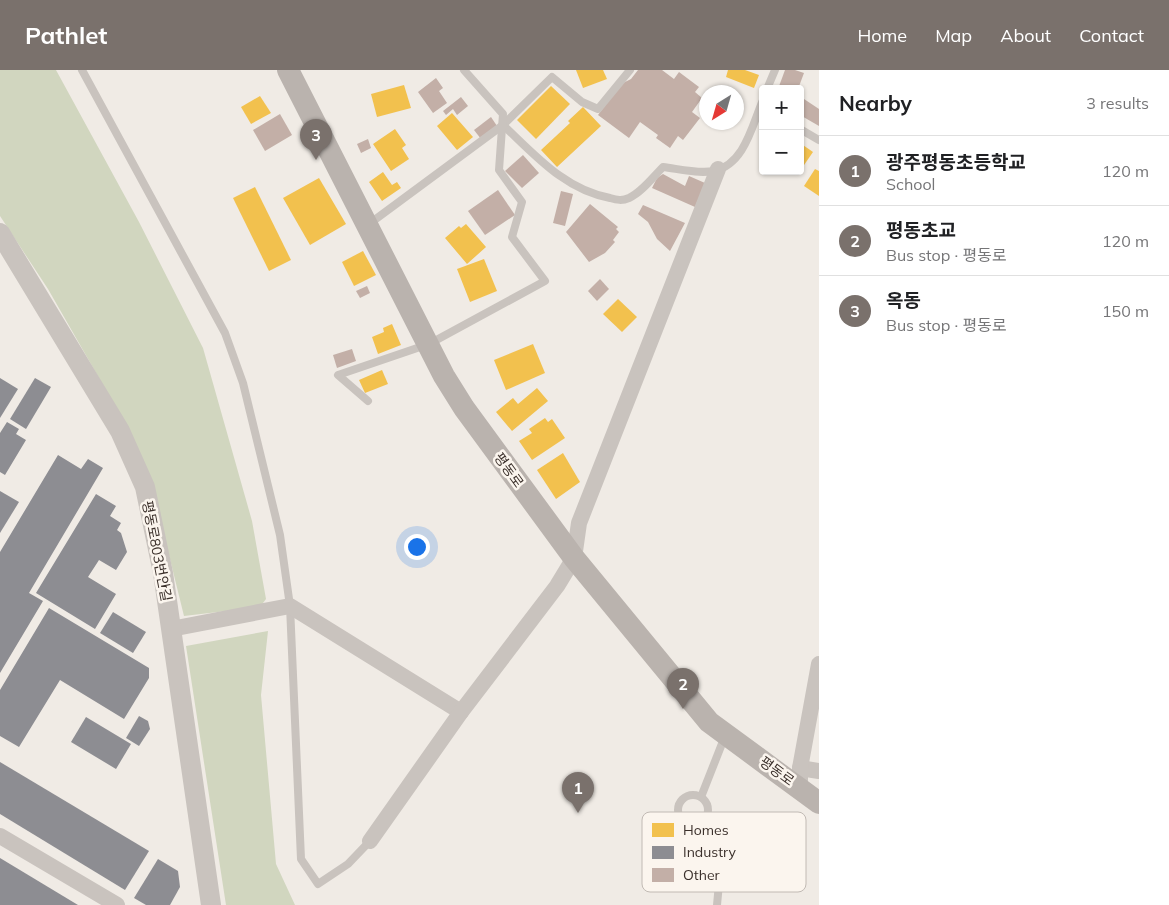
<!DOCTYPE html>
<meta charset="utf-8">
<style>
:root{--surface:#fff;--page:#f6f6f6;--text:#202124;--muted:#757577;--line:#e0e0e0;--accent:#7a716c}
body{margin:0;font-family:Mulish,"Noto Sans KR",sans-serif;background:var(--page);color:var(--text)}
.controls{position:absolute;right:15px;top:15px;display:grid;overflow:hidden;border-radius:5px;box-shadow:0 1px 4px #0004}
.controls button{width:45px;height:45px;display:grid;place-items:center;padding:0;border:0;border-bottom:1px solid var(--line);background:var(--surface);color:var(--text);font:25px sans-serif}
.compass{position:absolute;left:699px;top:15px;width:45px;height:45px;border-radius:50%;background:var(--surface);box-shadow:0 1px 4px #0004;rotate:217deg}
.you{position:absolute;left:416px;top:476px;width:18px;height:18px;margin:-12px;border:4px solid #fff;border-radius:50%;background:#1a73e8;box-shadow:0 0 0 8px #1a73e833}
.badge{display:grid;place-items:center;width:32px;height:32px;border-radius:50%;background:var(--accent);color:#fff;font-size:16px;font-weight:700}
.pin{position:absolute;translate:-50% -41px;filter:drop-shadow(0 1px 2px #0008)}
.pin::after{content:'';position:absolute;top:26px;width:18px;height:15px;background:inherit;clip-path:polygon(0 0,100% 0,50% 100%)}
.list{margin:0;padding:0;list-style:none}
h2{display:flex;justify-content:space-between;align-items:center;height:65px;margin:0;padding:0 20px;font-size:21px}
h2 small{font-size:16px;font-weight:400;color:var(--muted)}
.list li{display:grid;grid-template-columns:32px 1fr auto;gap:15px;align-items:center;box-sizing:border-box;height:70px;padding:0 20px;border-top:1px solid var(--line)}
.list b{display:block;font-size:19px;white-space:nowrap}
.list p{margin:0;font-size:16px;white-space:nowrap;color:var(--muted)}
.list em{font-size:16px;font-style:normal;color:var(--muted)}
.map{position:relative;flex:none;width:819px;height:835px;overflow:hidden}
header{display:flex;align-items:center;gap:30px;box-sizing:border-box;height:70px;padding:0 25px;background:var(--accent);color:#fff}
header strong{font-size:24px}
nav{display:flex;gap:28px;margin-inline-start:auto;font-size:18px}
main{display:flex}
aside{flex:1;background:var(--surface)}
.map>svg:first-child{display:block}
.green{fill:#d1d6bf}
.homes{fill:#f2c14e}
.industry{fill:#8d8d92}
.building{fill:#c3afa7}
.lines{fill:none;stroke-linecap:round;stroke-linejoin:round}
.service{stroke:#c9c3be;stroke-width:8}
.minor{stroke:#c9c3be;stroke-width:16}
.tertiary{stroke:#c9c3be;stroke-width:20}
.secondary{stroke:#bab3ae;stroke-width:22}
.labels{text-anchor:middle;dominant-baseline:central;stroke-width:5;stroke-linejoin:round;paint-order:stroke}
.street-label{font-size:14px;fill:#3b302b;stroke:#fbf5ee}
.key{fill:#fbf5ee;stroke:#c1bab4;stroke-width:1}
.key-label{font-size:14px;fill:#3b302b}
</style>
<header>
<strong>Pathlet</strong>
<nav><a>Home</a><a>Map</a><a>About</a><a>Contact</a></nav>
</header>
<main>
<div class="map">
<svg width="819" height="835" viewBox="0 0 819 835">
<rect width="100%" height="100%" fill="#f0ebe5"/>
<g class="green">
<polygon points="0,0 56,0 139,152 203,278 252,451 266,529 260,537 184,546 151,412 107,322 48,219 0,146"/>
<polygon points="268,561 261,625 276,794 295,835 226,835 186,576"/>
</g>
<g class="homes">
<polygon points="576,0 603,0 607,9 583,18"/>
<polygon points="728,0 745,0 759,5 754,18 726,7"/>
<polygon points="404,15 411,38 377,47 371,24"/>
<polygon points="551,16 570,34 536,69 517,50"/>
<polygon points="260,26 271,43 251,54 241,37"/>
<polygon points="583,37 601,56 557,97 541,80 570,53 568,51"/>
<polygon points="452,43 473,67 457,80 437,56"/>
<polygon points="395,59 406,75 402,78 409,89 391,101 373,74"/>
<polygon points="800,73 813,82 802,98 800,96"/>
<polygon points="815,99 819,101 819,126 804,116"/>
<polygon points="383,102 392,115 397,112 401,118 382,131 369,112"/>
<polygon points="319,108 346,154 310,175 283,128"/>
<polygon points="255,117 291,190 269,201 233,128"/>
<polygon points="466,154 486,177 467,194 445,168 459,156 461,158"/>
<polygon points="363,181 376,205 354,216 342,192"/>
<polygon points="484,189 497,221 470,232 457,199"/>
<polygon points="618,229 637,247 622,262 603,244"/>
<polygon points="392,254 401,275 378,284 372,267 384,262 383,258"/>
<polygon points="533,274 545,303 506,320 494,290"/>
<polygon points="382,300 388,314 365,323 359,310"/>
<polygon points="537,318 548,331 512,361 496,342 513,328 518,334"/>
<polygon points="545,348 548,352 552,349 565,368 532,390 519,371 532,363 529,359"/>
<polygon points="563,383 580,412 556,429 537,400"/>
</g>
<g class="industry">
<polygon points="0,308 18,319 0,348"/>
<polygon points="35,308 51,317 26,359 10,349"/>
<polygon points="7,352 19,359 16,364 26,370 5,405 0,402 0,363"/>
<polygon points="58,385 81,399 88,389 103,398 29,523 43,531 0,603 0,482"/>
<polygon points="0,421 19,432 0,463"/>
<polygon points="96,424 116,436 110,446 121,453 117,460 121,463 127,482 116,500 99,490 88,507 116,524 95,559 36,523"/>
<polygon points="49,538 149,598 149,608 124,649 60,610 19,677 0,666 0,620"/>
<polygon points="113,542 146,562 133,583 100,563"/>
<polygon points="139,646 148,651 150,659 139,676 126,668"/>
<polygon points="86,647 131,674 116,699 71,672"/>
<polygon points="0,692 149,781 125,820 0,744"/>
<polygon points="0,788 78,835 0,835"/>
<polygon points="158,789 178,801 180,817 170,835 146,835 134,828"/>
</g>
<g class="building">
<polygon points="638,0 662,0 674,9 679,2 699,17 695,22 702,28 692,42 700,48 683,70 678,66 670,78 656,68 658,65 640,52 629,68 598,45 621,14 631,9"/>
<polygon points="785,0 795,0 804,3 798,19 778,19"/>
<polygon points="436,8 443,18 439,21 447,33 433,43 418,22"/>
<polygon points="461,27 468,36 457,45 453,39 446,45 443,41"/>
<polygon points="801,27 819,39 819,56 800,45"/>
<polygon points="280,44 292,65 265,81 253,60"/>
<polygon points="491,47 497,56 481,69 474,60"/>
<polygon points="368,69 371,78 361,83 357,74"/>
<polygon points="523,85 539,103 522,118 505,101"/>
<polygon points="663,104 685,116 689,106 705,113 695,137 652,118 657,108"/>
<polygon points="498,120 515,145 485,165 468,141"/>
<polygon points="561,121 573,124 565,156 553,153"/>
<polygon points="590,134 618,157 616,159 619,162 613,170 615,172 605,183 589,192 566,162"/>
<polygon points="643,135 685,153 670,181 657,169 648,152 638,144"/>
<polygon points="600,209 609,219 597,231 588,221"/>
<polygon points="367,216 370,223 360,228 356,221"/>
<polygon points="352,279 356,291 337,298 333,285"/>
</g>
<g class="lines">
<g class="service">
<polyline points="82,0 225,263 243,313 280,465 290,536 301,789 318,814 348,794 370,771"/>
<polyline points="767,19 775,0"/>
<path d="M503,55C535,85 565,120 610,128C617,130 622,131 629,128C642,122 653,107 663,97C679,99 698,104 714,101C745,94 752,55 763,30"/>
<polyline points="800,59 819,70"/>
<polyline points="369,154 503,55 552,7 582,32 598,39 630,0"/>
<polyline points="368,331 338,305 429,274 545,211 512,167 522,132 499,100 503,44 464,0"/>
<circle cx="693" cy="740" r="15"/>
<polyline points="701,727 725,666"/>
<polyline points="708,744 724,760 717,835"/>
</g>
<g class="minor">
<polyline points="171,559 290,536 461,642"/>
<polyline points="800,698 819,701"/>
<polyline points="800,718 800,698 819,594"/>
<polyline points="0,766 117,835"/>
<polyline points="370,771 461,642 557,516 574,488 579,453 718,99"/>
</g>
<polyline class="tertiary" points="0,163 120,361 145,417 163,503 211,835"/>
<polyline class="secondary" points="288,0 444,306 464,338 574,488 709,652 819,733"/>
</g>
<g class="labels">
<g class="street-label">
<text transform="translate(509 400) rotate(54)">평동로</text>
<text transform="translate(157 481) rotate(79)">평동로803번안길</text>
<text transform="translate(777 701) rotate(36)">평동로</text>
</g>
</g>
<rect x="642" y="742" width="164" height="80" rx="8" class="key"/>
<rect x="652" y="753" width="22" height="14" fill="#f2c14e"/>
<rect x="652" y="776" width="22" height="13" fill="#8d8d92"/>
<rect x="652" y="798" width="22" height="14" fill="#c3afa7"/>
<g class="key-label">
<text x="683" y="765">Homes</text>
<text x="683" y="787">Industry</text>
<text x="683" y="810">Other</text>
</g>
</svg>
<div class="controls">
<button>+</button>
<button>−</button>
</div>
<svg class="compass" viewBox="-18 -18 36 36"><path d="M0-13l5 13h-10z" fill="#e53935"/><path d="M0 13l5-13h-10z" fill="#757577"/></svg>
<div class="you"></div>
<div class="pin badge" style="left:578px;top:743px">1</div>
<div class="pin badge" style="left:683px;top:639px">2</div>
<div class="pin badge" style="left:316px;top:90px">3</div>
</div>
<aside>
<h2>Nearby<small>3 results</small></h2>
<ul class="list">
<li><span class="badge">1</span><div><b>광주평동초등학교</b><p>School</p></div><em>120 m</em></li>
<li><span class="badge">2</span><div><b>평동초교</b><p>Bus stop · 평동로</p></div><em>120 m</em></li>
<li><span class="badge">3</span><div><b>옥동</b><p>Bus stop · 평동로</p></div><em>150 m</em></li>
</ul>
</aside>
</main>
